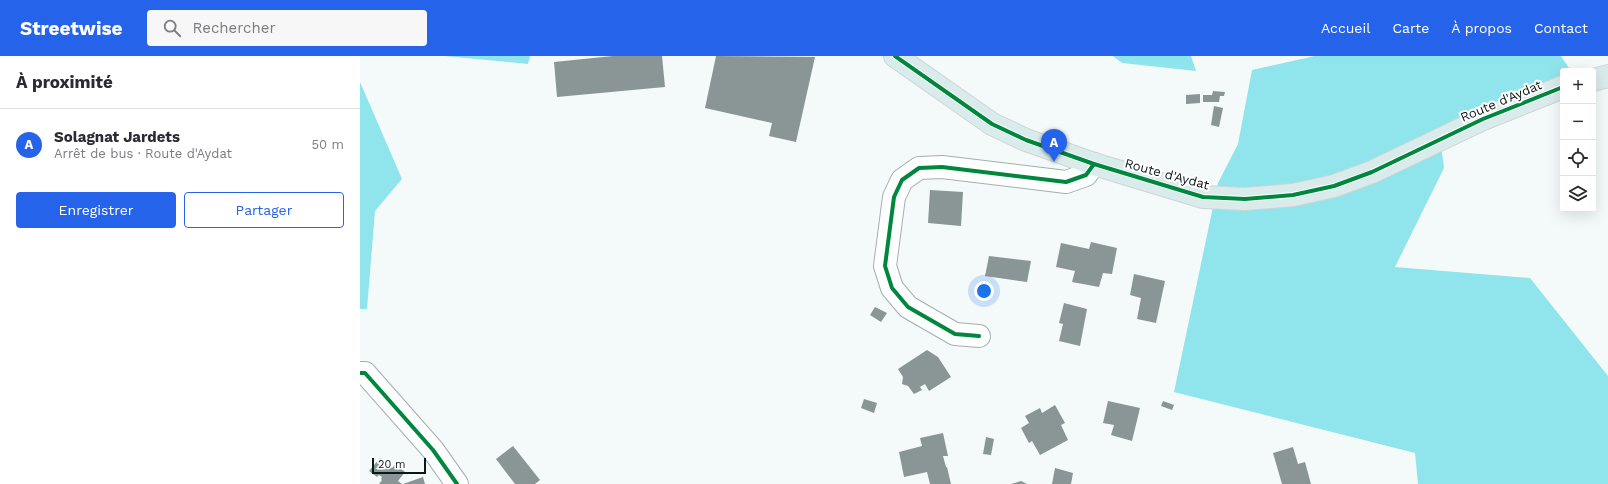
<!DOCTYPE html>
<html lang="fr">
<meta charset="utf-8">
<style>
:root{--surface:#fff;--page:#f7f7f7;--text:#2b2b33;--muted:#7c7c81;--line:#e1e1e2;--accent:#2563eb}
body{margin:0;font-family:"Work Sans",sans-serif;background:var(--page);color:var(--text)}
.controls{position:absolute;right:12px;top:12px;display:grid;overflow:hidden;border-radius:4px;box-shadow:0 4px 16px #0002}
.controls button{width:36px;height:36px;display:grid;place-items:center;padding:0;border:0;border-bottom:1px solid var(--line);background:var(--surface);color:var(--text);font:20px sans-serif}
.scale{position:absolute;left:12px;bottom:10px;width:54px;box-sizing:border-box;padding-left:4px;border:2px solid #0b1718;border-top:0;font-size:11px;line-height:14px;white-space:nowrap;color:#0b1718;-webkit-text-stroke:3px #fff;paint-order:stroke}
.you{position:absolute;left:624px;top:235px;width:14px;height:14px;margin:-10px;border:3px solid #fff;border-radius:50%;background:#1a73e8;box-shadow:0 0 0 6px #1a73e833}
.badge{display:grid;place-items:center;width:26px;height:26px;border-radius:50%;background:var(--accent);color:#fff;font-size:13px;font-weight:700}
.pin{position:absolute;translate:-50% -33px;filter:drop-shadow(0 1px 2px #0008)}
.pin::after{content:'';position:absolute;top:21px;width:14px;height:12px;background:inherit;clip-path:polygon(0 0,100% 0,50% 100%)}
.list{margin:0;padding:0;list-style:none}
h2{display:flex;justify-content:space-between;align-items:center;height:52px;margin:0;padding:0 16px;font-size:17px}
h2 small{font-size:13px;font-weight:400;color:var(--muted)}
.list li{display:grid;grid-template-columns:26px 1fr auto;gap:12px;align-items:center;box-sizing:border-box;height:72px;padding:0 16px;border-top:1px solid var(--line)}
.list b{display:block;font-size:15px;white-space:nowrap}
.list p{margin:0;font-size:13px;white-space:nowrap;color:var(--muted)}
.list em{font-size:13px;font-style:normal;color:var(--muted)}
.actions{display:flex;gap:8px;padding:12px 16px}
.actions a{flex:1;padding:9px 0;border:1px solid var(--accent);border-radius:4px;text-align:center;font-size:14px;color:var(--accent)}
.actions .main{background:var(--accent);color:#fff}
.icon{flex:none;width:22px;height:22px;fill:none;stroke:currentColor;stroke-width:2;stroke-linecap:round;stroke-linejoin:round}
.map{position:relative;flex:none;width:1248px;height:428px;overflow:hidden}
header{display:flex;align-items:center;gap:24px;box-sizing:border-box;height:56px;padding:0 20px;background:var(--accent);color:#fff}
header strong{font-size:19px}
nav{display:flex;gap:22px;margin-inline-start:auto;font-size:14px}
.search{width:280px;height:36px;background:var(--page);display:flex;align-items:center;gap:10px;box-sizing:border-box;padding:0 14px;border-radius:4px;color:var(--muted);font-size:15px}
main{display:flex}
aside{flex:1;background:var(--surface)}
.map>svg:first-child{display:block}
.forest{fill:#8fe5eb}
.building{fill:#8a9595}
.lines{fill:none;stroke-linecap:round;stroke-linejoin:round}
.minor-casing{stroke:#a5aeae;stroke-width:24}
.major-casing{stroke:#cfd4d4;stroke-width:24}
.minor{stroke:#fdfefe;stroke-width:22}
.major{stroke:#daebec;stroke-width:22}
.cycleway-casing{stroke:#fff;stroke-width:6}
.cycleway{stroke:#00873e;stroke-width:4}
.labels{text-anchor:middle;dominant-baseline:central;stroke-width:4;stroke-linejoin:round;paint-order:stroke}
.street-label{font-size:13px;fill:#0b1718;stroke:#fff}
</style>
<header>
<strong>Streetwise</strong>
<div class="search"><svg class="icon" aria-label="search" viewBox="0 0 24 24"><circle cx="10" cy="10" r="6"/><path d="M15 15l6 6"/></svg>Rechercher</div>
<nav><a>Accueil</a><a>Carte</a><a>À propos</a><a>Contact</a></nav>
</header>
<main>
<aside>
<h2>À proximité<small></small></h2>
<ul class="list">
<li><span class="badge">A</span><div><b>Solagnat Jardets</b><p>Arrêt de bus · Route d'Aydat</p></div><em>50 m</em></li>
</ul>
<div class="actions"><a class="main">Enregistrer</a><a>Partager</a></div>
</aside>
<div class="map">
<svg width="1248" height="428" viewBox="0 0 1248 428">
<rect width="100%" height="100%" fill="#f4fafa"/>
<g class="forest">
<polygon points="85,0 170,0 168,8"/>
<polygon points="753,0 831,0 836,15 762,7"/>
<polygon points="955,0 1201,0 1211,15 1203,15 1203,20 1079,74 1084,112 1035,211 1170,222 1248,320 1248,428 1058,428 1055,397 814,336 858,127 878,88 892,14"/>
<polygon points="0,26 42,123 15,155 7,253 0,253"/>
</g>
<g class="building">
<polygon points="253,0 302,0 305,31 197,41 194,6"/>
<polygon points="356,0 455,1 436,86 409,80 412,67 345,52"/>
<polygon points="853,35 865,36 864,40 860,40 859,46 843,46 843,39 852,39"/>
<polygon points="840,38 840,47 826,48 826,39"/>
<polygon points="854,50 863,52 859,71 851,69"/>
<polygon points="570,134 603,136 601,170 568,167"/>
<polygon points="731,186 757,192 752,218 743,217 739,231 712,226 715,215 696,211 701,187 729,193"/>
<polygon points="629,200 671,205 667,226 625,220"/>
<polygon points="774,218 805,225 796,267 777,263 781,242 770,239"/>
<polygon points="704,247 727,253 720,290 699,285 703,268 699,267"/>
<polygon points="515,251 527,257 521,266 510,259"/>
<polygon points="567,294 578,301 591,321 569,335 565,328 560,331 562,334 554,338 548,330 542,328 543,321 538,313"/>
<polygon points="504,343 517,347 514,357 501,352"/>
<polygon points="748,345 780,352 772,385 751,379 754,369 743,367"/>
<polygon points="803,345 814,349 812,354 801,350"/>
<polygon points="695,349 705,367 701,369 708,384 680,399 672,385 669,387 661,372 669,367 665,360 680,352 682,357"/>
<polygon points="583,377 588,400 583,400 586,411 587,411 591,428 570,428 567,416 544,421 539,396 562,390 560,382"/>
<polygon points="626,381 634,383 631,399 623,398"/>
<polygon points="153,390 180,424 175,428 155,428 136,403"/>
<polygon points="933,391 938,408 945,406 951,428 922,428 913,397"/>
<polygon points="20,402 32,412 36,408 45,416 38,425 42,428 19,428 22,424 21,423 22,421 19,419 17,421 9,415"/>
<polygon points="695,412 713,417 711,428 692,428"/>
<polygon points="63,421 65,428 43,428"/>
<polygon points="661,425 667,428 651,428"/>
</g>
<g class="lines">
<g class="minor-casing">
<g id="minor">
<polyline points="619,280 595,278 548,251 532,232 525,210 534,141 542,124 559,112 582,111 706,126 726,119 734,108"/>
<polyline points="0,317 5,317 73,394 97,428"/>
</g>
</g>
<g class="major-casing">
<g id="major">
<polyline points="535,0 632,68 666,84 734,108 843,141 885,143 933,139 974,130 1012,116 1123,63 1203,31"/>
<polyline points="1233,24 1248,20"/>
</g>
</g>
<use href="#minor" class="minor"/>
<use href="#major" class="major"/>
<g class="cycleway-casing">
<g id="cycleway">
<polyline points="535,0 632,68 666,84 734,108 843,141 885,143 933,139 974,130 1012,116 1123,63 1203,31"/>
<polyline points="619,280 595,278 548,251 532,232 525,210 534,141 542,124 559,112 582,111 706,126 726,119 734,108"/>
<polyline points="0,317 5,317 73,394 97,428"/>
</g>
</g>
<use href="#cycleway" class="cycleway"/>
</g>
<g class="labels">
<g class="street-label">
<text transform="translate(1141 45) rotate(-23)">Route d'Aydat</text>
<text transform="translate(807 118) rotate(15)">Route d'Aydat</text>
</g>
</g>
</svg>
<div class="controls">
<button>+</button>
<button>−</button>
<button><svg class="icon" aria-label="locate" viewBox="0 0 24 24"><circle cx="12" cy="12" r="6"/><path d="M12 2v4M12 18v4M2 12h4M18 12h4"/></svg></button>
<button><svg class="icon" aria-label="layers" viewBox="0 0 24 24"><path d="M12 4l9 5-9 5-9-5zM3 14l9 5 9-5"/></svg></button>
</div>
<div class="scale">20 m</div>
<div class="you"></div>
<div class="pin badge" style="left:694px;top:106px">A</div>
</div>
</main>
